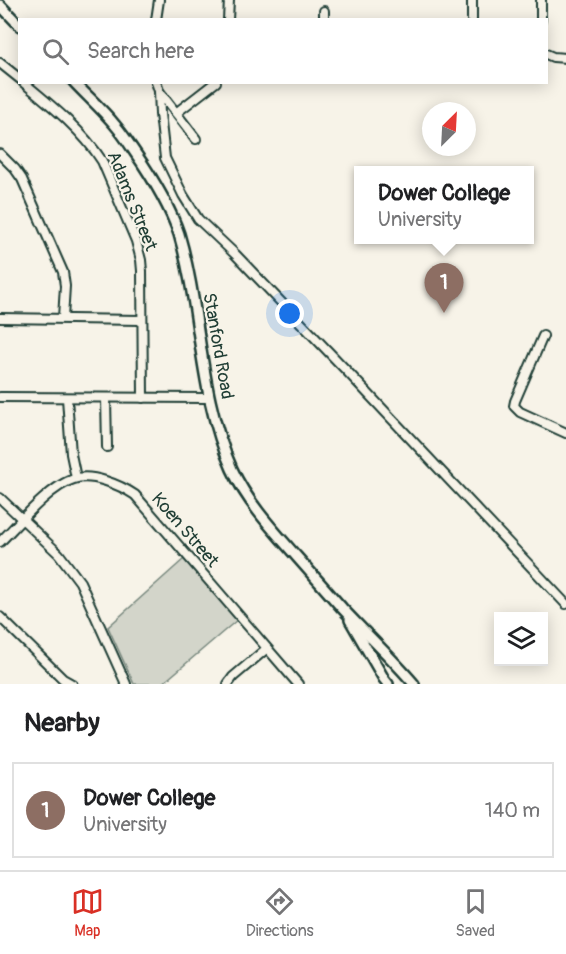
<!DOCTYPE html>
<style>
:root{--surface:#fff;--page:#f2f2f2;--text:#202124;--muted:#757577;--line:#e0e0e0;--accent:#d93025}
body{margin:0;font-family:Pangolin,sans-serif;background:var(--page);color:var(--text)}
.controls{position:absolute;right:18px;bottom:18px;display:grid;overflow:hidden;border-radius:0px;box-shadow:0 3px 15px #0003}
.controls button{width:54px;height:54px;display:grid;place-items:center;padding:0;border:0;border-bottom:2px solid var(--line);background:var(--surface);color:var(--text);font:30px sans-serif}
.compass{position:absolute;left:422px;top:102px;width:54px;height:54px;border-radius:50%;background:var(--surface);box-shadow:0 3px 15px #0003;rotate:24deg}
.you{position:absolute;left:290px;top:314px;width:21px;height:21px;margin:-15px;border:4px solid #fff;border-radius:50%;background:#1a73e8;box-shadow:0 0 0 9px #1a73e833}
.badge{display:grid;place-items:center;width:39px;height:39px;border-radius:50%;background:var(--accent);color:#fff;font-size:20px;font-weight:700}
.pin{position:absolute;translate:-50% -50px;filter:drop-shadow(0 2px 3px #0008)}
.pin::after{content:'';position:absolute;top:32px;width:21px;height:18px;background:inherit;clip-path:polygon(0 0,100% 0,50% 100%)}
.popup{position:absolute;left:354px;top:166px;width:180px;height:78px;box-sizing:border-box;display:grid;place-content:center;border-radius:0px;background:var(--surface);filter:drop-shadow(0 2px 4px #0005);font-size:20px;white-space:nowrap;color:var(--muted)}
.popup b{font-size:22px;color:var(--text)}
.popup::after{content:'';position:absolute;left:50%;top:100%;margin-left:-12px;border:12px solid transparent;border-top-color:var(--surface)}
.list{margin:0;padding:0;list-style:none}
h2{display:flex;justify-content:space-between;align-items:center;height:78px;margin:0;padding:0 24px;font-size:26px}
h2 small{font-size:20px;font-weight:400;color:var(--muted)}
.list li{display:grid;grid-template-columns:39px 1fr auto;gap:18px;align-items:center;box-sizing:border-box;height:96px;margin:0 12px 12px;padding:0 12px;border:2px solid var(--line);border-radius:0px}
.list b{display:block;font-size:22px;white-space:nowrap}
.list p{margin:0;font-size:20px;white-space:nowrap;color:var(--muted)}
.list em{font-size:20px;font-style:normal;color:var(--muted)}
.icon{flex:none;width:33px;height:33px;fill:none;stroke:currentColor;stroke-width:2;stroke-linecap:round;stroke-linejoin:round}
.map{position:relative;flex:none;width:566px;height:684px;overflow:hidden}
.search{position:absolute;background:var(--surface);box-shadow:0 3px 15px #0003;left:18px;right:18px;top:18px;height:66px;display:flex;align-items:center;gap:15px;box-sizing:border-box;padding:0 21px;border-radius:0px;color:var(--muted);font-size:22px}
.sheet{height:186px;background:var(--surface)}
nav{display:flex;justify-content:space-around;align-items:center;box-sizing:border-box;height:84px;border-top:2px solid var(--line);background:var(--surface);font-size:16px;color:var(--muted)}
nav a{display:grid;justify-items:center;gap:3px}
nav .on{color:var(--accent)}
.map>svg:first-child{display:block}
.green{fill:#d3d5ca;stroke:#79897f;stroke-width:1.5}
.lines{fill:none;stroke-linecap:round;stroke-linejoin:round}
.minor-casing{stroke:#1f3d34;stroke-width:12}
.major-casing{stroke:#1f3d34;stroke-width:14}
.minor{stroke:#f7f3e8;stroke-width:8}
.major{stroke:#f7f3e8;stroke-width:9}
.labels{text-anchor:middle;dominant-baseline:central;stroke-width:4.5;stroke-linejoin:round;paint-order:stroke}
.street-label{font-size:18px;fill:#1f3d34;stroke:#f7f3e8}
</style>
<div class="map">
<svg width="566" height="684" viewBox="0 0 566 684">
<rect width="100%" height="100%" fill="#f7f3e8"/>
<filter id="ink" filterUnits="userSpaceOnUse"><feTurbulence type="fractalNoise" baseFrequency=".0167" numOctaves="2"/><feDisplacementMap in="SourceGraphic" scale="12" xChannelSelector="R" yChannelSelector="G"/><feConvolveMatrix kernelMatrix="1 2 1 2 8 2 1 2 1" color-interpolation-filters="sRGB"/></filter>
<g filter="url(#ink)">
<polygon class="green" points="184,559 237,620 162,684 134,684 108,627"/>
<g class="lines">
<g class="minor-casing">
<g id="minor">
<polyline points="541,0 541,20"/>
<polyline points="324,11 324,20"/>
<polyline points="156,20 159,0"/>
<polyline points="228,20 229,0"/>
<polyline points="472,20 472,0"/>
<polyline points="546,54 553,57 566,58"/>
<polyline points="0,63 20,79"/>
<path d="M23,82C51,105 83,131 102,161L136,241L141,260L142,271L143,398"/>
<polyline points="156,82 159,91 196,139"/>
<polyline points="159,91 160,114 165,158 183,195 198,219 235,254 344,368 566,604"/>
<polyline points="176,113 216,82"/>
<polyline points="0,154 15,169 22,179 63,272 65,286 63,318"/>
<polyline points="0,318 141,320"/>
<polyline points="543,336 515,401 514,406 520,412 566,433"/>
<polyline points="0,397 208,398"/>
<polyline points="67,398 71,454 76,478"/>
<polyline points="106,398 107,447"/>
<polyline points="0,498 59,554 80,582 126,684"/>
<path d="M0,542C18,524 50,486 74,479C92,473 120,485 135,495L298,684"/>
<polyline points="0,617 63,679 72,684"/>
<polyline points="228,684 233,677 266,649"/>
</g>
</g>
<g class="major-casing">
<g id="major">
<polyline points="0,5 20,26"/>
<path d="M74,82C87,96 103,110 115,125C122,133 128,142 134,151C152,177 169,204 179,234C202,312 198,394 232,469C247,502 273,530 297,557C312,574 327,591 342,608C366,634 391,657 414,684"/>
<polyline points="350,620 384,679 388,684"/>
</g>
</g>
<use href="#minor" class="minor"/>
<use href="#major" class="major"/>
</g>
</g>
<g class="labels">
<g class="street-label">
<text transform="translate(132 201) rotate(68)">Adams Street</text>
<text transform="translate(218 346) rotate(80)">Stanford Road</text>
<text transform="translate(185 530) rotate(49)">Koen Street</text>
</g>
</g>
</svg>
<div class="controls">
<button><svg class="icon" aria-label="layers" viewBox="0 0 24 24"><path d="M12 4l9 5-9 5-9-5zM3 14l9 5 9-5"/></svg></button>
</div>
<svg class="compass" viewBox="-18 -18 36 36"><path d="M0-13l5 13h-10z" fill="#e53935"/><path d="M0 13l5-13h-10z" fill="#757577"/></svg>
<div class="you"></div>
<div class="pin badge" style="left:444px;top:313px;background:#8d6e63">1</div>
<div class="popup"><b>Dower College</b>University</div>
<div class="search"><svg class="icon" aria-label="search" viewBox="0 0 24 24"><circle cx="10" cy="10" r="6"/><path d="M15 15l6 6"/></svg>Search here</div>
</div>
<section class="sheet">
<h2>Nearby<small></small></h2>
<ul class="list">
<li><span class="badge" style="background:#8d6e63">1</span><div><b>Dower College</b><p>University</p></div><em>140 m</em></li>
</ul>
</section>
<nav>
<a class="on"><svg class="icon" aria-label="map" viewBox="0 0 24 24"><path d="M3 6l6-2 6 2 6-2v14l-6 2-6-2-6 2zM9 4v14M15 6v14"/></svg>Map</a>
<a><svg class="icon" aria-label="directions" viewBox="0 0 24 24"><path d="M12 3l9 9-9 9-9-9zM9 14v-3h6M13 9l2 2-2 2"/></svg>Directions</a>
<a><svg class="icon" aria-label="saved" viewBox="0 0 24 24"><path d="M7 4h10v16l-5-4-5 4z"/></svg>Saved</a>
</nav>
